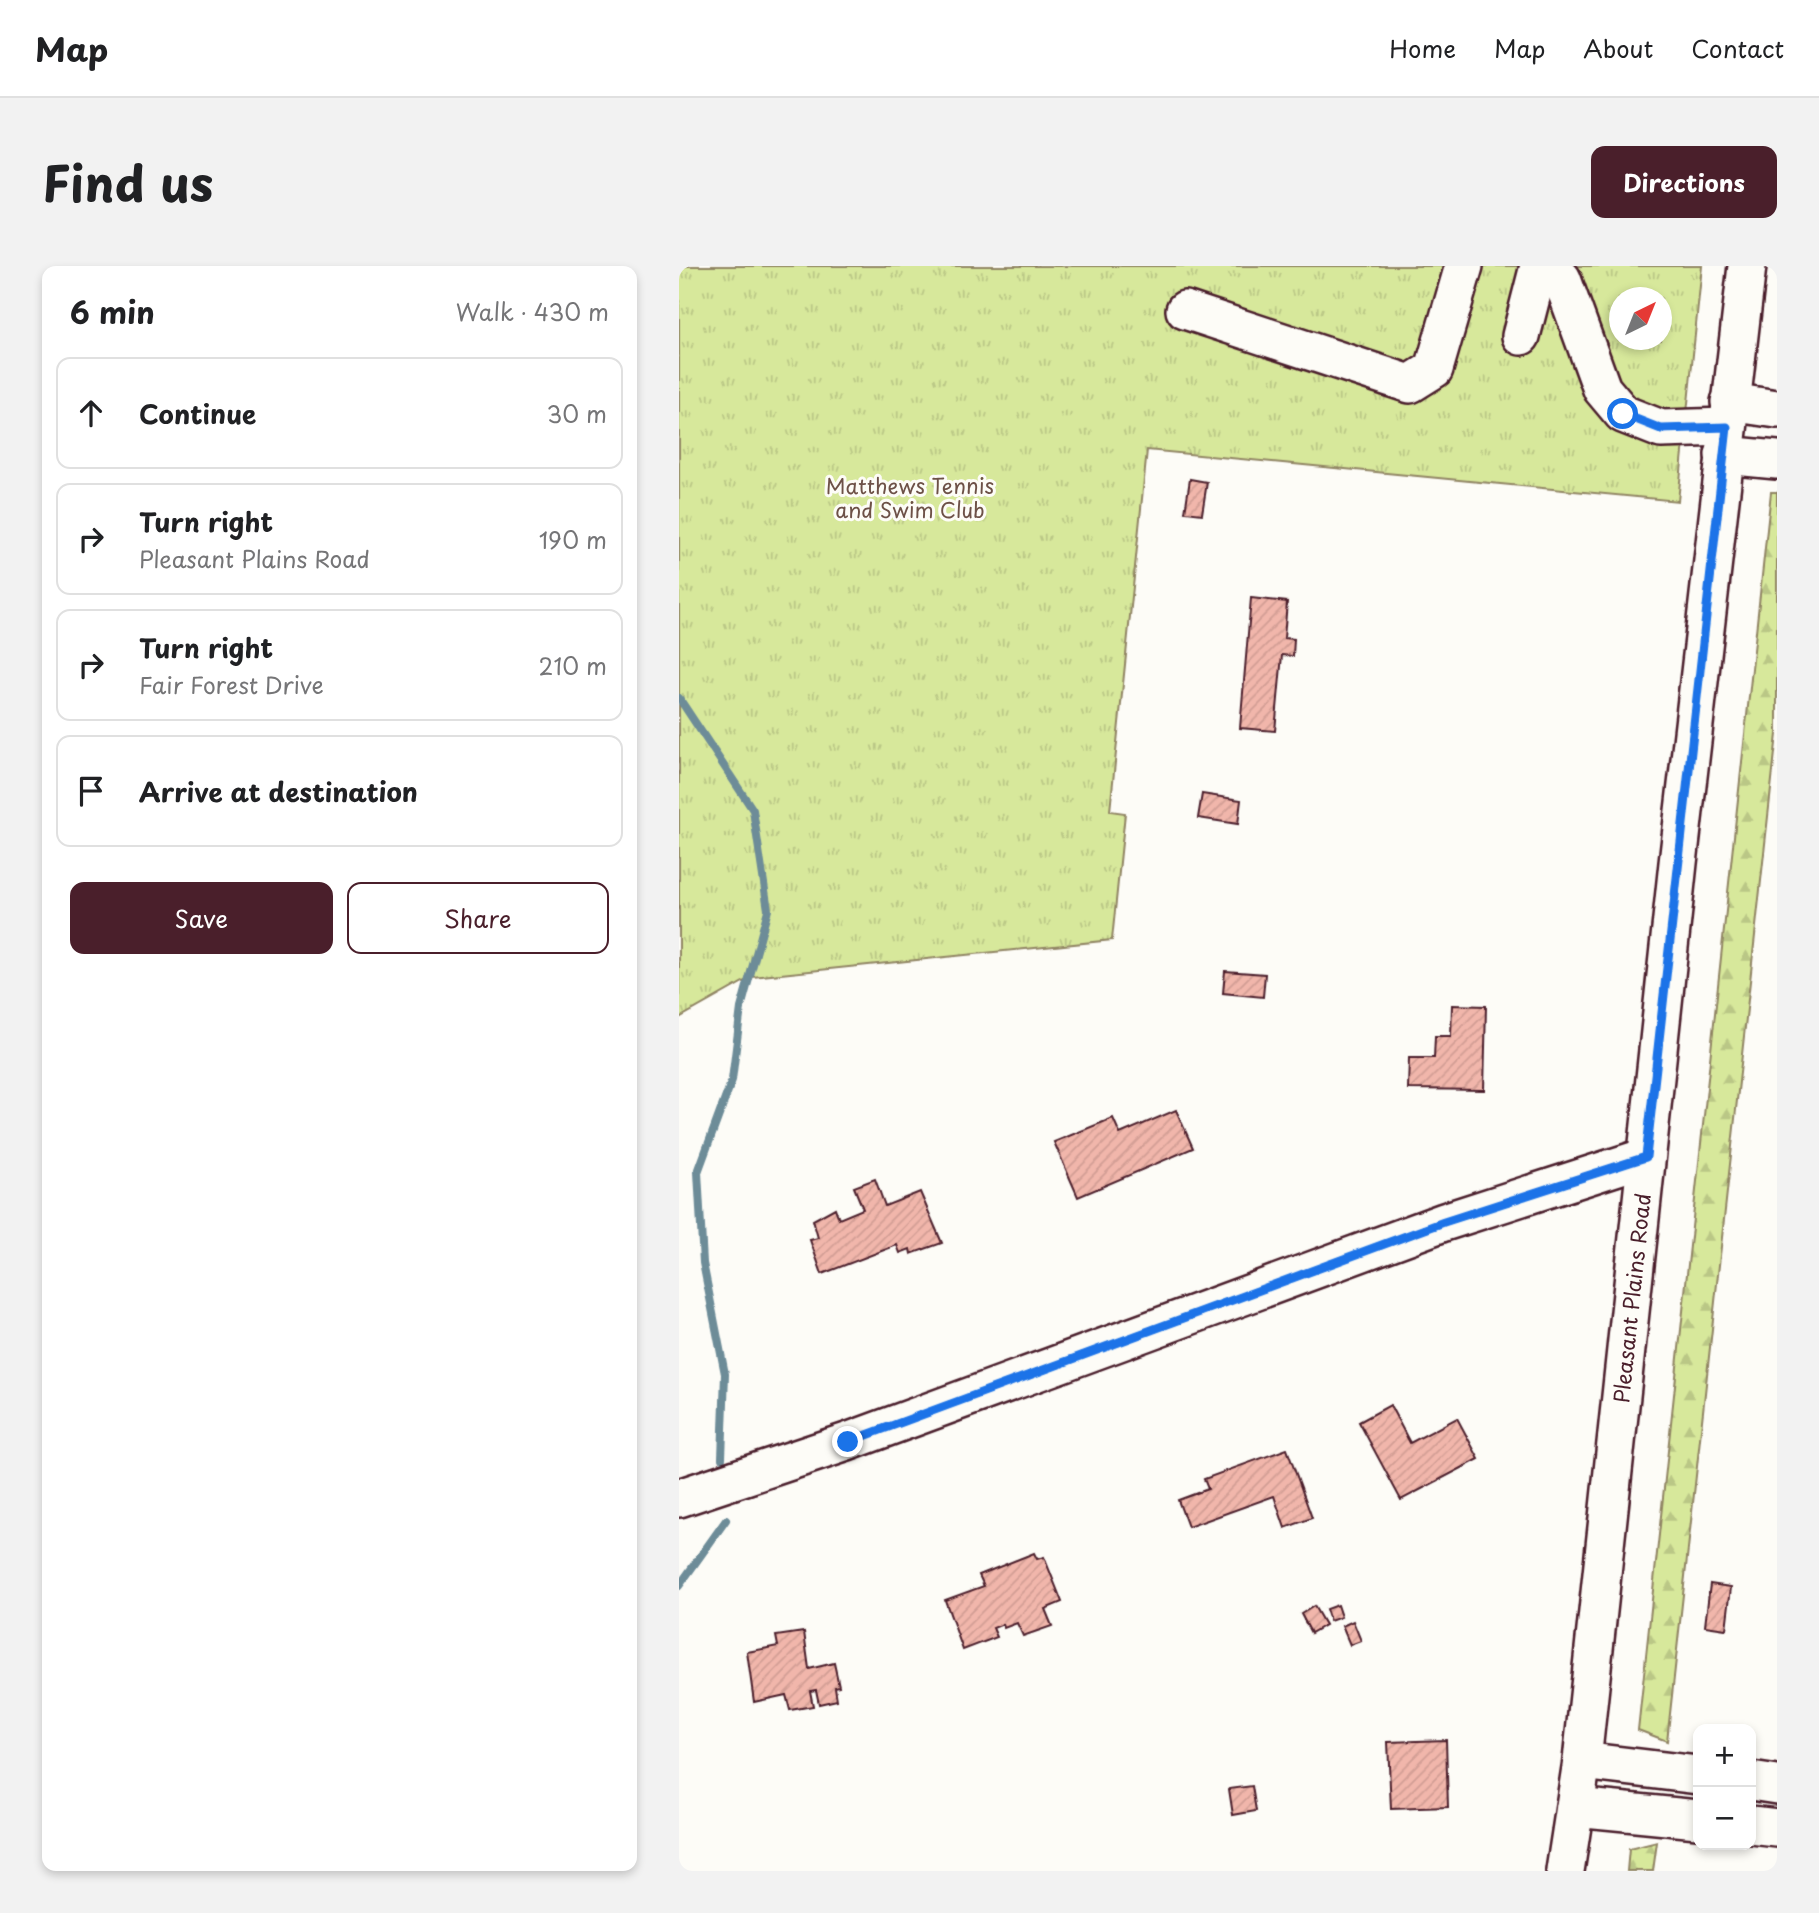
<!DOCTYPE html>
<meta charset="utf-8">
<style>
:root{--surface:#fff;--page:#f2f2f2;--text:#202124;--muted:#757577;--line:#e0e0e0;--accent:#4a1f2b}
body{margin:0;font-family:"Playpen Sans",sans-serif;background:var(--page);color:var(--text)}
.controls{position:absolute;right:21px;bottom:21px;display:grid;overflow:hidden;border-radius:14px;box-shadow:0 4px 10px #0003}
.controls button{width:63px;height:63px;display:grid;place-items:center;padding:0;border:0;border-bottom:2px solid var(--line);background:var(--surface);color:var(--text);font:35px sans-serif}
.compass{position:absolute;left:930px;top:21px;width:63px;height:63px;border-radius:50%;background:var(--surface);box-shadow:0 4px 10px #0003;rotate:43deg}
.stop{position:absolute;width:21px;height:21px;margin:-16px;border:5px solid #1a73e8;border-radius:50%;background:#fff}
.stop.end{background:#1a73e8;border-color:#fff;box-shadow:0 2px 7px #0008}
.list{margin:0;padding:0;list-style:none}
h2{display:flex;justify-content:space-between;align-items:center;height:91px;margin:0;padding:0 28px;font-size:30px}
h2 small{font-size:23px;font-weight:400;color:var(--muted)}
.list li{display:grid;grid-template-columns:46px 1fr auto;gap:21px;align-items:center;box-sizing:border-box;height:112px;margin:0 14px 14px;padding:0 14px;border:2px solid var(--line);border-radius:14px}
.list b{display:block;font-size:26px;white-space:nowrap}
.list p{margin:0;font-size:23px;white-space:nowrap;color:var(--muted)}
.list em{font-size:23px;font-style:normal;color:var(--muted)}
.actions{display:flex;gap:14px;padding:21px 28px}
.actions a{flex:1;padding:16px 0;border:2px solid var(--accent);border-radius:14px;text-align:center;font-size:24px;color:var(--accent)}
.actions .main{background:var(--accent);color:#fff}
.icon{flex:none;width:38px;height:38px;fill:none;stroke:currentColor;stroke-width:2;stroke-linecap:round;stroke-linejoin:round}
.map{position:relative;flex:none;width:1098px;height:1605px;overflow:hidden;border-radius:14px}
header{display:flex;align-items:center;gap:42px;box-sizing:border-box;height:98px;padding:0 35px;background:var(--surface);border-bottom:2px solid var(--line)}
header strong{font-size:33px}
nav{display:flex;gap:38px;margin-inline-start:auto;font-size:24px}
.intro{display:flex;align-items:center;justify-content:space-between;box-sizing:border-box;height:168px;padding:0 42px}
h1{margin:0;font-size:49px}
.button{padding:18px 32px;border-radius:14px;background:var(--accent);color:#fff;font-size:24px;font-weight:700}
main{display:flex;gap:42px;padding:0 42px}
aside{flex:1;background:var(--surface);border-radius:14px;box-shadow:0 4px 10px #0003}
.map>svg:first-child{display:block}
.forest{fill:url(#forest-firs);stroke:#908463;stroke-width:2}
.park{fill:url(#park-tufts);stroke:#908463;stroke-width:2;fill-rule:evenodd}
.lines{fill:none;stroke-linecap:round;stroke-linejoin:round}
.stream{stroke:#6d8c98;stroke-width:8}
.building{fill:url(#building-hatch);stroke:#4a1f2b;stroke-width:2}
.minor-casing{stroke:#4a1f2b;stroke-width:42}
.minor{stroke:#fdfcf7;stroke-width:37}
.route{stroke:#1a73e8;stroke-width:9}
.labels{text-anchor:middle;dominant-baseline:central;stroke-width:6;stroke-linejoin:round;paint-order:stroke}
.park-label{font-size:21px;fill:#6d5147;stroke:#fdfcf7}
.street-label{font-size:21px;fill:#4a1f2b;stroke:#fdfcf7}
</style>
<header>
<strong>Map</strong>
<nav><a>Home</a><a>Map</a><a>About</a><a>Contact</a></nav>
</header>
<div class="intro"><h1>Find us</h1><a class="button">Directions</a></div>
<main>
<aside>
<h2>6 min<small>Walk · 430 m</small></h2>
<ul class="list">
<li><svg class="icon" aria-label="ahead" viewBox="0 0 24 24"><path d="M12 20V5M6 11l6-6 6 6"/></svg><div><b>Continue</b></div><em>30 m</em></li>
<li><svg class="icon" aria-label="right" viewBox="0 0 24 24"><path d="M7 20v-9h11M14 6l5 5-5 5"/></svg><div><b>Turn right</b><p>Pleasant Plains Road</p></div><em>190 m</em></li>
<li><svg class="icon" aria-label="right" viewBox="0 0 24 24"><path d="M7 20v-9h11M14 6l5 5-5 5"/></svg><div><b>Turn right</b><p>Fair Forest Drive</p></div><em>210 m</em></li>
<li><svg class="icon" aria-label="arrive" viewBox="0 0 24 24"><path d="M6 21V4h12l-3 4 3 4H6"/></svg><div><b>Arrive at destination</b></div></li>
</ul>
<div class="actions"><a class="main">Save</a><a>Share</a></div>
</aside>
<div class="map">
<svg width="1098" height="1605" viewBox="0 0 1098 1605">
<defs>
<pattern id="forest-firs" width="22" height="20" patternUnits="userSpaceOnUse" patternTransform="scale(1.75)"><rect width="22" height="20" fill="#d7e89b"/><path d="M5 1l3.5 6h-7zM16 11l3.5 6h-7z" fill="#bac786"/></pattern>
<pattern id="park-tufts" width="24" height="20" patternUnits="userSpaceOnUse" patternTransform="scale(1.75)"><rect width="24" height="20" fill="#d7e89b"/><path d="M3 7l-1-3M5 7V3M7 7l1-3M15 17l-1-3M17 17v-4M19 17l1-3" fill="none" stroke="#bac786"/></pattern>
<pattern id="building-hatch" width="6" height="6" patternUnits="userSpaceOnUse" patternTransform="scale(1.75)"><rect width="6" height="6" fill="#f1b6ab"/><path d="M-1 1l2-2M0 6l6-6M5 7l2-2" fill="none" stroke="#d09c93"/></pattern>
</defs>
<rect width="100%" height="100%" fill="#fdfcf7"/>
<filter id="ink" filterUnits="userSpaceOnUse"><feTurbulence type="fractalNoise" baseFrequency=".0143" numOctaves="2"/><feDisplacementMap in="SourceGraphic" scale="14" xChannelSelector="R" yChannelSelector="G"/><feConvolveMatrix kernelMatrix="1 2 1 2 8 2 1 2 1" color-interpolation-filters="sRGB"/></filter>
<g filter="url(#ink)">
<g class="forest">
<polygon points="1092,226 1098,226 1098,468 988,1475 959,1464"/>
<polygon points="978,1576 974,1605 948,1605 950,1583"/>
</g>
<path class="park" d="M0,0H1023L999,235L468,184L431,545L446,547L433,674L73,711L0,752ZM940,32H982V74H940Z"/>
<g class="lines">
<g class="stream">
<polyline points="0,432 74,544 89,644 62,742 53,814 19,906 24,997 46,1108 43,1192"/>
<polyline points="0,1320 47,1254"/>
</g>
</g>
<g class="building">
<polygon points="511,213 528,216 523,248 506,246"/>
<polygon points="572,332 608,336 605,372 615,373 614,390 603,389 596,465 561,462"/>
<polygon points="523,528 562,534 559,558 519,552"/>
<polygon points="546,705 586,708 584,731 544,727"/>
<polygon points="773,739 807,740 805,824 729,823 730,792 755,792 756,770 772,770"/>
<polygon points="497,844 514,882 399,931 375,876 434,852 441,868"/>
<polygon points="196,913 206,940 241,926 263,977 232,988 231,983 221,987 218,979 143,1008 131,974 139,972 134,954 156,942 160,953 184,943 175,921"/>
<polygon points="711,1139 731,1177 778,1152 800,1193 722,1234 680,1156"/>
<polygon points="608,1183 633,1252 606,1262 595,1230 509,1261 499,1234 529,1223 525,1213"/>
<polygon points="355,1287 358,1293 365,1291 383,1336 366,1343 373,1360 344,1370 338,1357 325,1362 324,1358 314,1362 318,1371 284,1384 266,1334 305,1320 300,1309"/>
<polygon points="1031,1318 1052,1321 1047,1363 1026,1360"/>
<polygon points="658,1339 662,1351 651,1355 647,1343"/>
<polygon points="635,1340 646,1359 632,1367 622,1348"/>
<polygon points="674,1355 682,1375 671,1379 663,1360"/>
<polygon points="125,1366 130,1403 155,1397 160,1420 156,1421 158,1434 140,1438 137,1424 131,1425 134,1440 111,1444 107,1429 75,1436 68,1386 99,1380 97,1370"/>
<polygon points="767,1474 769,1541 712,1543 709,1476"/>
<polygon points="573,1520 577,1545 554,1549 550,1523"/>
</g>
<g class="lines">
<g class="minor-casing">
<g id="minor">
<polyline points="871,0 883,13 923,123 944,148 982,163 1048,161"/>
<polyline points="506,44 731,118 755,103 785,0"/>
<polyline points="842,70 860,0"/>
<polyline points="1051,136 1098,143"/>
<polyline points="1045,189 1098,194"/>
<polyline points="0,1232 168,1176 765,956 967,891"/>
<polyline points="903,1495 1019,1509"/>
<polyline points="1072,1515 1098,1519"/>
<polyline points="896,1541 1019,1553"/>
<polyline points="1072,1559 1098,1562"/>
<polyline points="886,1605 903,1495 999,597 1068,0"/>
</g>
</g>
<use href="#minor" class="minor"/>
</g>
</g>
<g class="lines" filter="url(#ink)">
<polyline class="route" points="169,1176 765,956 967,891 1048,161 982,163 944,148"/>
</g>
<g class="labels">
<g class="park-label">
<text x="231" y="219">Matthews Tennis<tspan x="231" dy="24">and Swim Club</tspan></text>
</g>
<g class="street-label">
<text transform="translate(952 1032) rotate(-84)">Pleasant Plains Road</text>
</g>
</g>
</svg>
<div class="controls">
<button>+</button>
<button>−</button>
</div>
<svg class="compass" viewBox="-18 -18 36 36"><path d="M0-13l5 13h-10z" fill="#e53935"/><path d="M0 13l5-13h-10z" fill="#757577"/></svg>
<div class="stop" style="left:944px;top:148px"></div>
<div class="stop end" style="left:169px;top:1176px"></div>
</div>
</main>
